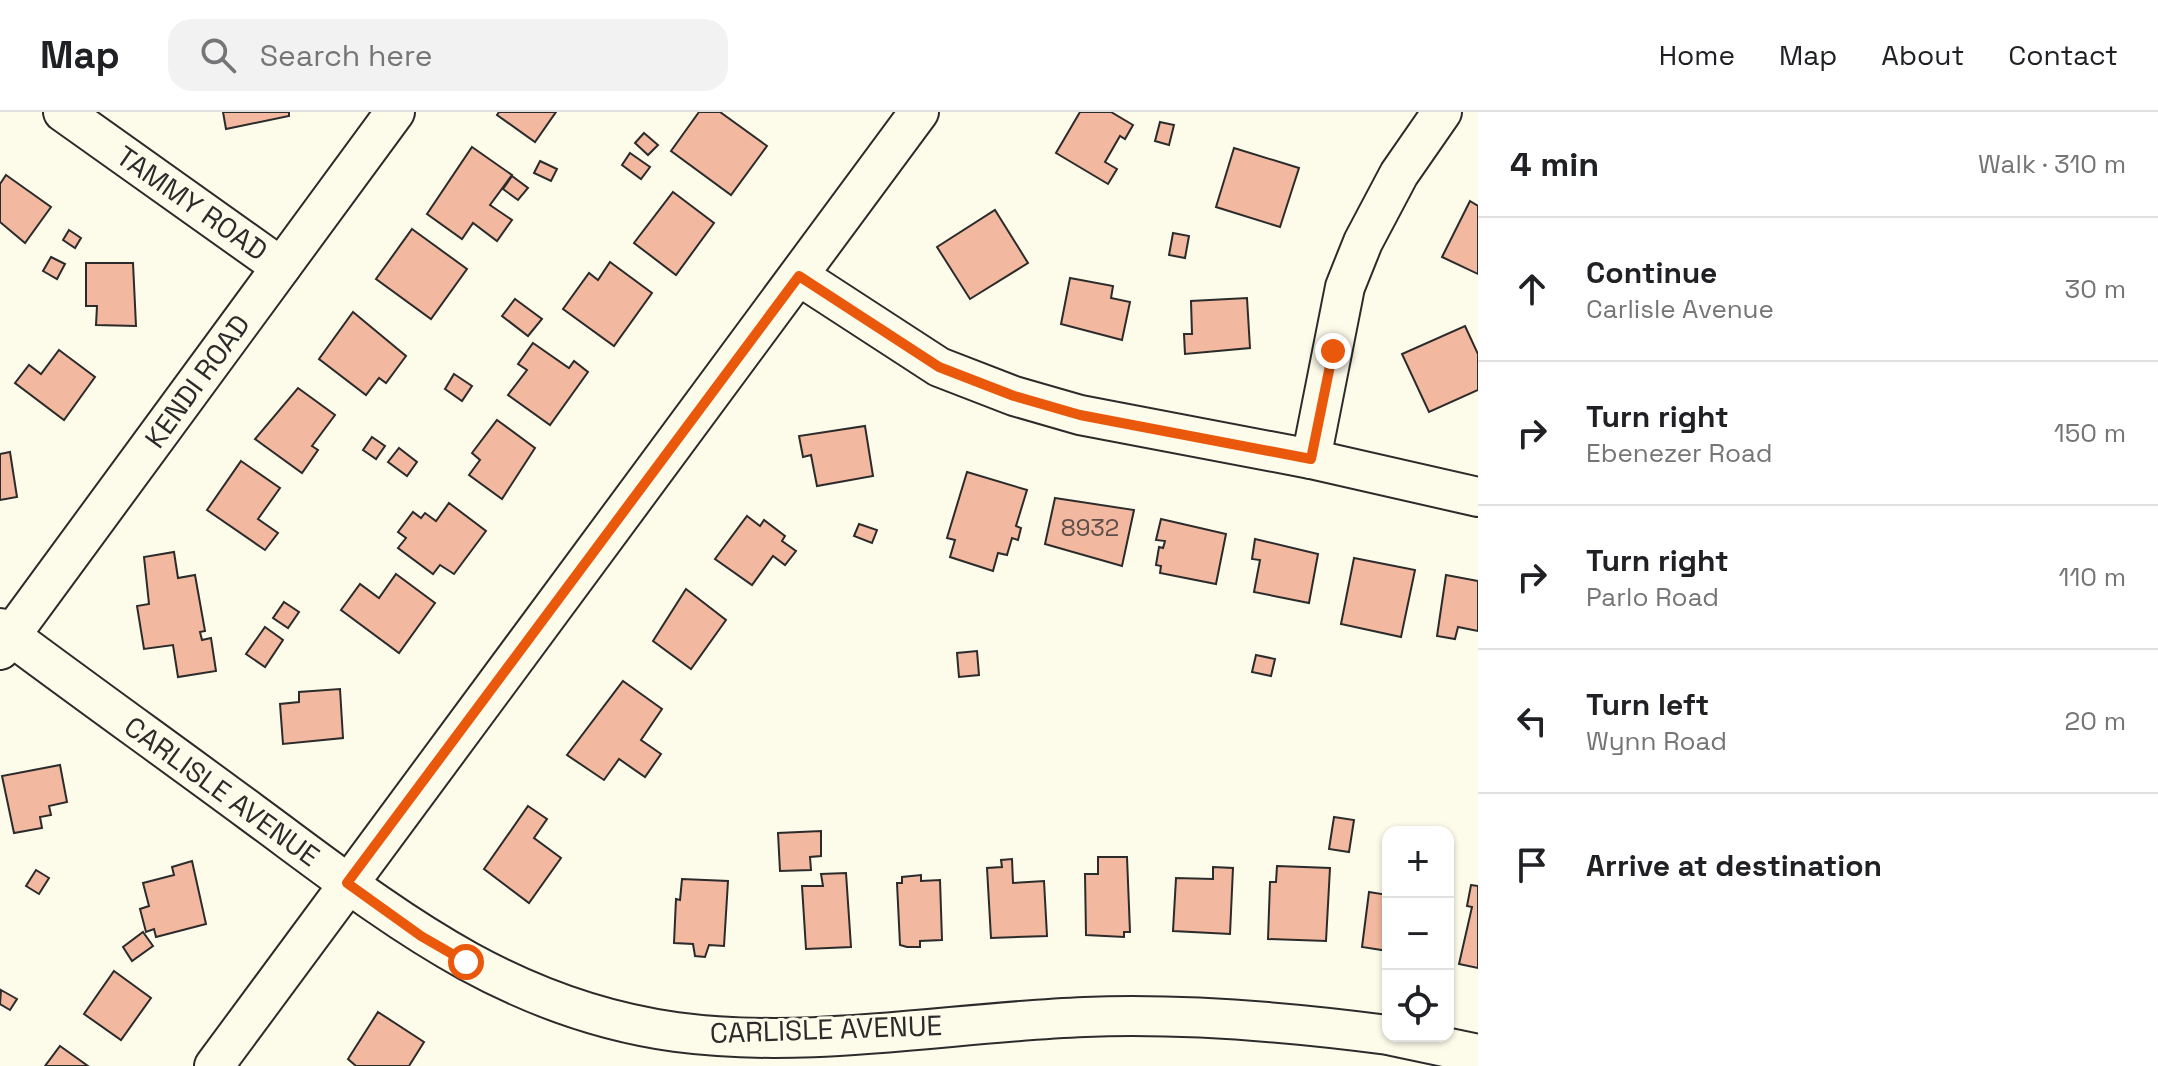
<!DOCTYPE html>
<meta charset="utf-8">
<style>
:root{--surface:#fff;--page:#f2f2f2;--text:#202124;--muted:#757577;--line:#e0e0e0}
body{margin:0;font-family:"Space Grotesk",sans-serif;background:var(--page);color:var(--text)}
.controls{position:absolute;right:24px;bottom:24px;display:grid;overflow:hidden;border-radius:16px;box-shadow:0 2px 6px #0004}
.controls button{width:72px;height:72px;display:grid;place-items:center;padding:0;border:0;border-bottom:2px solid var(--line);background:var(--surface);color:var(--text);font:40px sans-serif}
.stop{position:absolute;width:24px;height:24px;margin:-18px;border:6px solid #ea580c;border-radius:50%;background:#fff}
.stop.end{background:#ea580c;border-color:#fff;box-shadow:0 2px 8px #0008}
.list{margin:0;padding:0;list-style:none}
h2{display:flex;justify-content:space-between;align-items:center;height:104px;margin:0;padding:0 32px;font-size:34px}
h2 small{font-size:26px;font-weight:400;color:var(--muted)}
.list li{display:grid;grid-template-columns:52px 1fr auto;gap:24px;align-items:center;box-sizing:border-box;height:144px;padding:0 32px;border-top:2px solid var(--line)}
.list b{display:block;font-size:30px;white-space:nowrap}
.list p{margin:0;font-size:26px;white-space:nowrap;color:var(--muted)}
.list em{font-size:26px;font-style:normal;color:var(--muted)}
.icon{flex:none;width:44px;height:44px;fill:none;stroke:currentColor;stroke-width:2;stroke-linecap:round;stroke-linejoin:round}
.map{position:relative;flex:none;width:1478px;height:954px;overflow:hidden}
header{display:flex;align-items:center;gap:48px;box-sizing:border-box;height:112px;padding:0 40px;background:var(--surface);border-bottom:2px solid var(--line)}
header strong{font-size:38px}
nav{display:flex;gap:44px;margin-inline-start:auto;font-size:28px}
.search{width:560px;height:72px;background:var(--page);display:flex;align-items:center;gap:20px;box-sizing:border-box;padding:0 28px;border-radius:24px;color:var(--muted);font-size:30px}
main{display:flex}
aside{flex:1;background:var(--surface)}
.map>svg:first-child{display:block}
.building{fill:#f2b8a0;stroke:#2b2b2b;stroke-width:2}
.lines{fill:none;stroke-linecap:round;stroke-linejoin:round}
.minor-casing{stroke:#2b2b2b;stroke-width:42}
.minor{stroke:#fdfbea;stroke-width:38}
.route{stroke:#ea580c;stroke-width:10}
.labels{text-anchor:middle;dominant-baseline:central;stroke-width:6;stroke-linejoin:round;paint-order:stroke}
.number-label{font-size:24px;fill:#5d4e48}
.street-label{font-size:28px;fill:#2b2b2b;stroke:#fdfbea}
</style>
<header>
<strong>Map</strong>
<div class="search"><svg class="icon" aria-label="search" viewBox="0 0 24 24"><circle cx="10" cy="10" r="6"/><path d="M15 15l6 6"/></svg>Search here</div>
<nav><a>Home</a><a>Map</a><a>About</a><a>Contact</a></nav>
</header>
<main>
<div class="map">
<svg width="1478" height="954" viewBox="0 0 1478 954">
<rect width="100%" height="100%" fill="#fdfbea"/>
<g class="building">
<polygon points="223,0 289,0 289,4 226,17"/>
<polygon points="499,0 556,0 535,30 497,3"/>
<polygon points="699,0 720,0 767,34 731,83 671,39"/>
<polygon points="1080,0 1111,0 1133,13 1125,27 1120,24 1105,50 1117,57 1108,72 1056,41"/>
<polygon points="1160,10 1174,13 1169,33 1155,29"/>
<polygon points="644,21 658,33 648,43 635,31"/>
<polygon points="472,35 512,63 490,93 512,108 497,129 473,111 462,127 427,102"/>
<polygon points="1234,36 1299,56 1280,115 1216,95"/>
<polygon points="630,41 650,55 641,67 622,53"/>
<polygon points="540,49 557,57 551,69 534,61"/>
<polygon points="6,63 51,95 25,131 0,110 0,72"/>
<polygon points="512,64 528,76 518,88 503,77"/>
<polygon points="673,80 714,111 676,163 634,131"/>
<polygon points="1470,89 1478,94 1478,162 1442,145"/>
<polygon points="995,98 1028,151 970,187 937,135"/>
<polygon points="412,117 467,157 431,207 376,167"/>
<polygon points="69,118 81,126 75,136 63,128"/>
<polygon points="1173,121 1189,124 1185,146 1169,143"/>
<polygon points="51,145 65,152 57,167 43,159"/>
<polygon points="610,150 652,181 614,234 563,197 589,161 598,168"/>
<polygon points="86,151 133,151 136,214 96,213 97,194 86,194"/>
<polygon points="1070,166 1113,174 1111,186 1130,190 1122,228 1061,212"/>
<polygon points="1247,186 1250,236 1185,242 1184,222 1192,222 1191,189"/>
<polygon points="515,187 542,207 528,224 502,204"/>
<polygon points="353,200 406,244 386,271 379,266 366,283 319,247"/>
<polygon points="1465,214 1478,242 1478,278 1429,300 1402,242"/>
<polygon points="533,231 569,256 574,249 588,260 550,313 508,283 527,258 518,252"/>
<polygon points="59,238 95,265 64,308 15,271 29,253 41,262"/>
<polygon points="454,262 472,274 462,289 445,277"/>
<polygon points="298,276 335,303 312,334 318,338 302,361 255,327"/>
<polygon points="497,308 535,336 502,387 469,363 480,348 472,341"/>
<polygon points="865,314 873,364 817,374 811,343 803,345 799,324"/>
<polygon points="372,325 385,334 376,347 363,338"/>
<polygon points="399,336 417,350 407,364 388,350"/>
<polygon points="10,340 17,385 0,388 0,342"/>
<polygon points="241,349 280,376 258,407 278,421 265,438 207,398"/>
<polygon points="967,360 1027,378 1016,414 1021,416 1018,428 1012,426 1007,443 998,441 993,459 950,445 955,428 947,426"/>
<polygon points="1055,386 1134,398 1122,454 1045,432"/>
<polygon points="449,391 486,419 454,462 440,453 433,462 398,436 406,426 398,420 413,400 421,406 425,401 436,409"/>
<polygon points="747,404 760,414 764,408 785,424 782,429 796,439 785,453 773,444 752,473 715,447"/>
<polygon points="1161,407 1226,422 1216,472 1160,461 1161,454 1156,453 1159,435 1163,436 1165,429 1156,428"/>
<polygon points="859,412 877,418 872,431 854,424"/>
<polygon points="1255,427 1318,442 1309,491 1254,480 1260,448 1252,447"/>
<polygon points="174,440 178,466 195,463 205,519 200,520 202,528 211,526 216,559 178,565 173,533 144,537 137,494 149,492 144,445"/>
<polygon points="1354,446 1415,458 1401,525 1341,512"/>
<polygon points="396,462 435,491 399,541 341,498 360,472 379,486"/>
<polygon points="1446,463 1478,469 1478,519 1458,515 1455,527 1437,524"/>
<polygon points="686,477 726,508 691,557 653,529"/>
<polygon points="284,490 299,500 288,516 273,506"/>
<polygon points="265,515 283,528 265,555 246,542"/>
<polygon points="977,539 979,563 959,565 957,541"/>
<polygon points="1256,543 1275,547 1271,564 1252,560"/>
<polygon points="623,569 662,597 641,628 661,642 645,665 619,647 604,668 567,643"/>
<polygon points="340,577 343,626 283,632 280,592 299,590 299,580"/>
<polygon points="60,653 67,690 49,694 51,703 40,705 42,716 14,721 2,664"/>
<polygon points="528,694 547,707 534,726 561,746 529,791 484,757"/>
<polygon points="1334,705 1354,708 1349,740 1329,737"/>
<polygon points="821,719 821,744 810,745 811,758 780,759 778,721"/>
<polygon points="1098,745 1127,745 1130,820 1124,820 1124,825 1086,823 1085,762 1098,762"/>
<polygon points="1012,747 1013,771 1044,769 1047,824 991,826 987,756 1002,755 1001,748"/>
<polygon points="192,749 206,812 156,825 154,817 146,820 140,797 149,794 143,771 174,763 172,755"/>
<polygon points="1277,754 1330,756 1326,829 1268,827 1270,770 1276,770"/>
<polygon points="1213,755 1233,756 1230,822 1173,819 1176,766 1213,767"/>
<polygon points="36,758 49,766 39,782 26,774"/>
<polygon points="846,761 851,835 806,837 802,774 823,774 821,762"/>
<polygon points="921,763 921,769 940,768 942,828 920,829 920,835 907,835 900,833 897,771 902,771 902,765"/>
<polygon points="682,767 728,769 724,834 709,833 705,845 695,844 693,832 674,831 676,787 680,788"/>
<polygon points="1471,773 1478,774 1478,856 1459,852 1472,795 1467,794"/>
<polygon points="1369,780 1388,783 1388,839 1362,835"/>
<polygon points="143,820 153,834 132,849 123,835"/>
<polygon points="114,859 151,886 121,928 84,902"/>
<polygon points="1,878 17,887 10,898 0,892"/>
<polygon points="378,900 424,930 409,954 356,954 348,947"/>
<polygon points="60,934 88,954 45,954"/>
</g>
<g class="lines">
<g class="minor-casing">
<g id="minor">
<polyline points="63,0 281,155"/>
<polyline points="799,164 939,255 1014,284 1080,303 1311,347 1478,385"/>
<polyline points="1311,347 1345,175 1363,130 1399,62 1442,0"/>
<path d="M0,516C83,578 167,638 251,700C387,800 502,896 676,920C811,938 951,910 1085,905C1186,901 1289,910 1388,923"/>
<polyline points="0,538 395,0"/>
<polyline points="1392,924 1478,942"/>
<polyline points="214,954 919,0"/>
</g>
</g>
<use href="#minor" class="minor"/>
</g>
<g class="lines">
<polyline class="route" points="466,850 421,824 347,771 799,164 939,255 1014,284 1080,303 1311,347 1333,239"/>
</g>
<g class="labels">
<g class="number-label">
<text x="1090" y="415">8932</text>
</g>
<g class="street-label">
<text transform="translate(192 91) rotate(35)">TAMMY ROAD</text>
<text transform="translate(197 269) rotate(-54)">KENDI ROAD</text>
<text transform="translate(222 679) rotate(36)">CARLISLE AVENUE</text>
<text transform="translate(826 917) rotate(-2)">CARLISLE AVENUE</text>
</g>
</g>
</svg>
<div class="controls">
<button>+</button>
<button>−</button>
<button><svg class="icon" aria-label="locate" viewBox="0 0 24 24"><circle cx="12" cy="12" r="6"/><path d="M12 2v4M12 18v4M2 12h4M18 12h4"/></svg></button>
</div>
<div class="stop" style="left:466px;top:850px"></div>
<div class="stop end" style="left:1333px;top:239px"></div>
</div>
<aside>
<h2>4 min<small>Walk · 310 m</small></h2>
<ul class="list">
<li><svg class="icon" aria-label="ahead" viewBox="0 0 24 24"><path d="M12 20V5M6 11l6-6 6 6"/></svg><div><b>Continue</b><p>Carlisle Avenue</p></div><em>30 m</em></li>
<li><svg class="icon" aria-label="right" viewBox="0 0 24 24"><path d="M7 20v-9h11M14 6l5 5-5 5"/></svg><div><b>Turn right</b><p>Ebenezer Road</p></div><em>150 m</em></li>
<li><svg class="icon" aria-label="right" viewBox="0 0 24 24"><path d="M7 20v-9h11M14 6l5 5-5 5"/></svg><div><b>Turn right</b><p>Parlo Road</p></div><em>110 m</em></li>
<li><svg class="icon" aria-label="left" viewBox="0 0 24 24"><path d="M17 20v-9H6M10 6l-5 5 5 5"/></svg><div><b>Turn left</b><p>Wynn Road</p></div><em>20 m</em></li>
<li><svg class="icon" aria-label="arrive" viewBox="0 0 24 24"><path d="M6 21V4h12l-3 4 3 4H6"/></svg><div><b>Arrive at destination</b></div></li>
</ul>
</aside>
</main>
